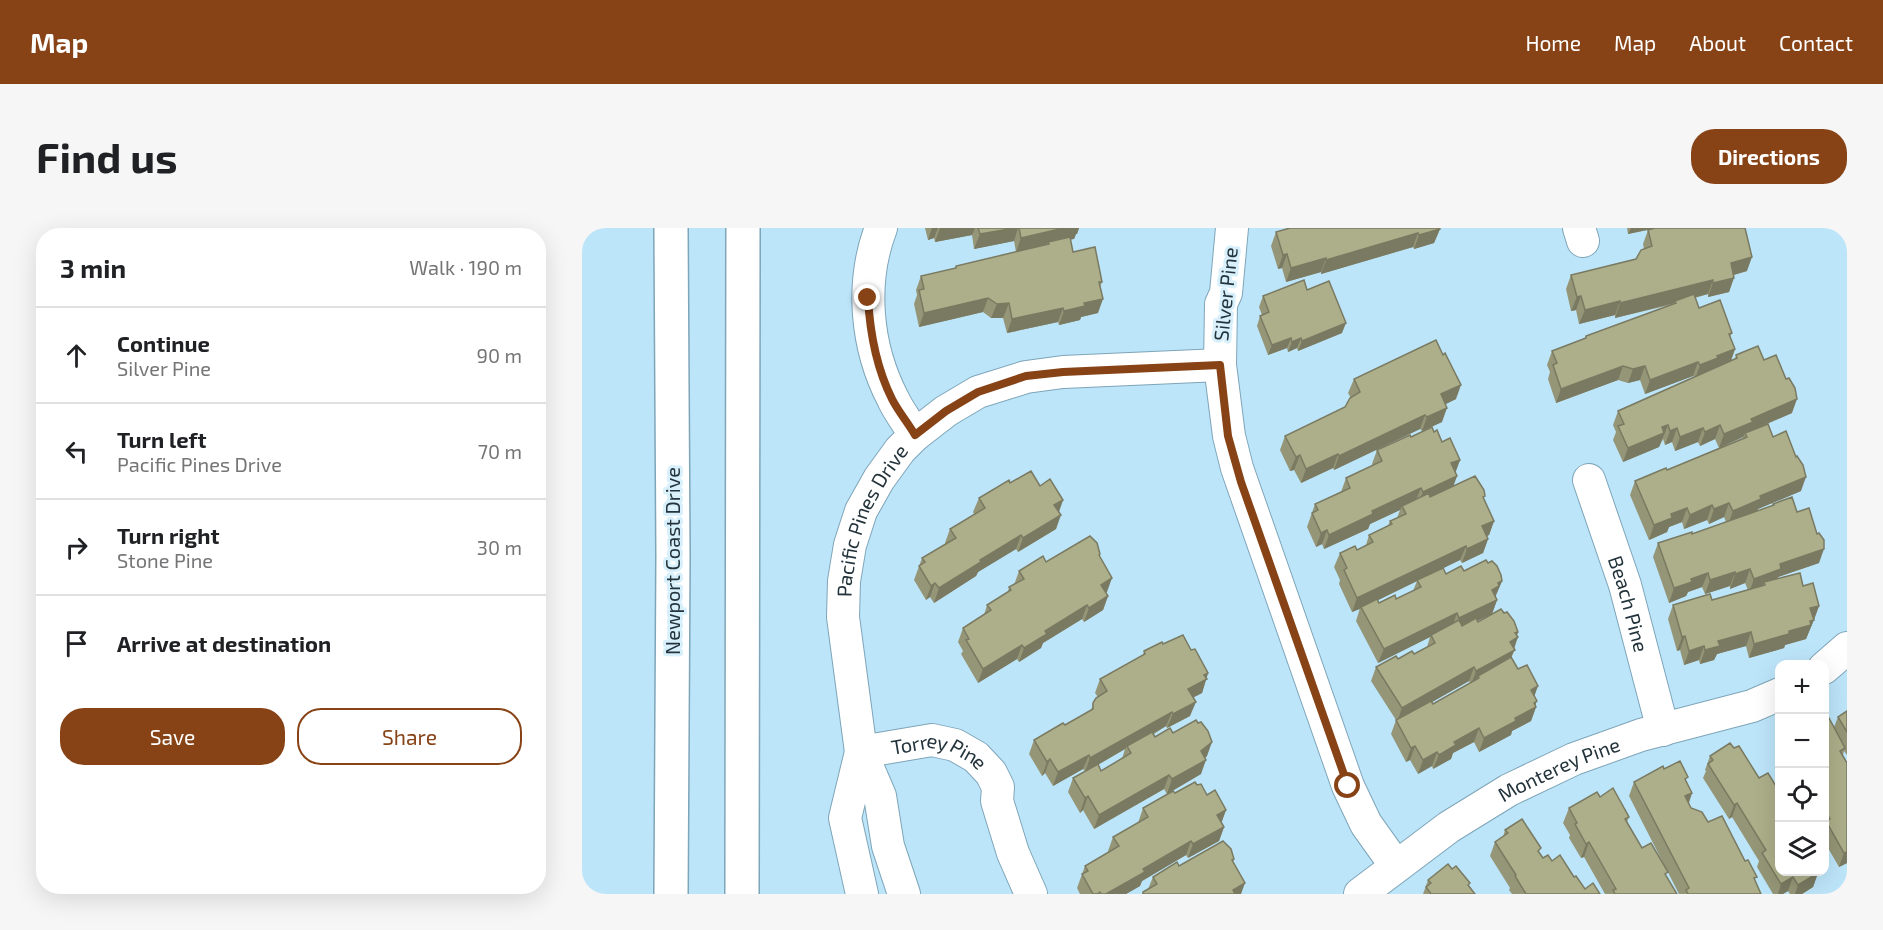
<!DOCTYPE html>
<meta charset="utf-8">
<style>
:root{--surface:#fff;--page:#f6f6f6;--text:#202124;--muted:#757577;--line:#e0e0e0;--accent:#874316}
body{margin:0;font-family:"Exo 2",sans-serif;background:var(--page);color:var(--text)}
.controls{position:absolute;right:18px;bottom:18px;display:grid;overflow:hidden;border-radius:12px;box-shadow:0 6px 24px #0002}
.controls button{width:54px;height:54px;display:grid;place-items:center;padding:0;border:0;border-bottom:2px solid var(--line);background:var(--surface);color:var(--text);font:30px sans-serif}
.stop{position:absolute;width:18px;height:18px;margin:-14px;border:4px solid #874316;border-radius:50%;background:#fff}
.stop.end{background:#874316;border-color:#fff;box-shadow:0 2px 6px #0008}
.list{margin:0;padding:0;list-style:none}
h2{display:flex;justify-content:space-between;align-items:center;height:78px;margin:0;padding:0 24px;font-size:26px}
h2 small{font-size:20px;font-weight:400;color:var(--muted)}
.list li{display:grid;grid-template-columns:39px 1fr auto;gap:18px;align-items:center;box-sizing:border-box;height:96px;padding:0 24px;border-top:2px solid var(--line)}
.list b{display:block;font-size:22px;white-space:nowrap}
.list p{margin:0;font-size:20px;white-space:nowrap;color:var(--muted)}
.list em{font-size:20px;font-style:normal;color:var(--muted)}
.actions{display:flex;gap:12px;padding:18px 24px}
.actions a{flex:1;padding:14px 0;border:2px solid var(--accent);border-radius:24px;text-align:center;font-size:21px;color:var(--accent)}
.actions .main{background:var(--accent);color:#fff}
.icon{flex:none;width:33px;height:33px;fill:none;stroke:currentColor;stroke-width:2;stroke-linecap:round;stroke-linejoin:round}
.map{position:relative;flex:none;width:1265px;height:666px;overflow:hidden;border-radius:24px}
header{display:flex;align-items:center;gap:36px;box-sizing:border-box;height:84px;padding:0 30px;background:var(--accent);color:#fff}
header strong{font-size:28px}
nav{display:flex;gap:33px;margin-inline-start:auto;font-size:21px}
.intro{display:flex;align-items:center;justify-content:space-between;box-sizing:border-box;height:144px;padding:0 36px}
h1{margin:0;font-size:42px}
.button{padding:15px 27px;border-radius:24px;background:var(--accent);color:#fff;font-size:21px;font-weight:700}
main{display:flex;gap:36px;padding:0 36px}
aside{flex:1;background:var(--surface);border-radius:24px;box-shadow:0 6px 24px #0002}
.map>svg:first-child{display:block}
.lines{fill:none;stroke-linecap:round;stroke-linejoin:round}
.minor-casing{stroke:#7ea5b8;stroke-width:34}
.major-casing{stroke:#7ea5b8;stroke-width:36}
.minor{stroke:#fff;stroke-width:32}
.major{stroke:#fff;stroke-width:33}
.wall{fill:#959677;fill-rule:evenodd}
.shaded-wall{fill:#797a61}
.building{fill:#adaf8a;stroke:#797a61;stroke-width:1.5}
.route{stroke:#874316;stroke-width:8}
.labels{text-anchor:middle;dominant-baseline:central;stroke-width:6;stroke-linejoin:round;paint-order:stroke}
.street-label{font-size:20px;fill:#24343c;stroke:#d7f0fc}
</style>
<header>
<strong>Map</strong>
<nav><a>Home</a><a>Map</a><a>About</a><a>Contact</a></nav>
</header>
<div class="intro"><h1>Find us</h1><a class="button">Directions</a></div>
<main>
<aside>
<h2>3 min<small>Walk · 190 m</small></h2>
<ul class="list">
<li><svg class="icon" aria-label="ahead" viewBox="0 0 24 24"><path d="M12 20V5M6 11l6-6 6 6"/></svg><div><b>Continue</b><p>Silver Pine</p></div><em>90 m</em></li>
<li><svg class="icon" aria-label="left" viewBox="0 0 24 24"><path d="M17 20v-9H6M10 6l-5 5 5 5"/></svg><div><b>Turn left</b><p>Pacific Pines Drive</p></div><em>70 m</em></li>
<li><svg class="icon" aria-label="right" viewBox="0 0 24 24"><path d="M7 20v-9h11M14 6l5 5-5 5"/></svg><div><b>Turn right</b><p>Stone Pine</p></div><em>30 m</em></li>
<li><svg class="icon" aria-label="arrive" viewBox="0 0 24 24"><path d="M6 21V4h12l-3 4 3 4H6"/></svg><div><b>Arrive at destination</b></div></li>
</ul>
<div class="actions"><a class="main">Save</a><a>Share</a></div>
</aside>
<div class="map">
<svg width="1265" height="666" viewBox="0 0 1265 666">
<rect width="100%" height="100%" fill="#bde5fa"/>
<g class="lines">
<g class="minor-casing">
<g id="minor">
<path d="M299,0C278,55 284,119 311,171C317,184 326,195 333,207"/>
<polyline points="650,0 644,65 639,76 638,137 647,208 655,240 766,558 784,596 814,638"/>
<polyline points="997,0 1001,13"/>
<path id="s1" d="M1007,252L1043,357L1081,502"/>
<polyline points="1242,440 1265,420"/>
<path id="s2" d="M279,524L350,512L373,517L394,529L409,545L416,559L415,573L431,625L449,666"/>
<polyline points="279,524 263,590 280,666"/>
<path id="s3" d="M322,666L306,618L298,568L279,524L261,389L262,353L268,317L279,283L297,251L318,222L333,207L364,183L396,164L444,149L481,144L638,137"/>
<path id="s4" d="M778,666L867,599L927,562L992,531L1059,507L1170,478L1198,466"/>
</g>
</g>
<g class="major-casing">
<g id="major">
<polyline points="89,0 91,328 89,666"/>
<polyline points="160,666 161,0"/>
</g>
</g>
<use href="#minor" class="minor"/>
<use href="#major" class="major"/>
</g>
<g class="wall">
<polygon points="343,0 497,0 495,6 494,6 492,11 488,11 491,24 520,54 518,59 516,85 499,89 498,92 477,97 476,94 425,105 421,90 409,90 401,84 337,99 332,76 335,67 334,62 339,48 373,41 374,38 434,24 432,13 392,21 390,7 353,14 352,10 346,12"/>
<polygon points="1045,0 1163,0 1165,43 1152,47 1147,64 1126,69 1126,66 1113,70 1117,80 1150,105 1148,109 1153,121 1149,133 1153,131 1154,127 1182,132 1210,185 1167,204 1191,209 1219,263 1176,281 1175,283 1191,278 1191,276 1215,284 1237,335 1196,349 1196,350 1221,358 1237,378 1224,411 1203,417 1202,420 1167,430 1164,418 1135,426 1132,432 1118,436 1117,432 1102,437 1098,422 1095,423 1086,391 1091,377 1130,372 1166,362 1163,355 1148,361 1148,358 1123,366 1120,359 1106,364 1104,368 1087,375 1071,329 1076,315 1110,306 1144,294 1142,289 1127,296 1125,292 1102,301 1100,294 1087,299 1085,304 1067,312 1048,267 1053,253 1085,242 1161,210 1161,209 1137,220 1133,211 1118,218 1116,214 1093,223 1090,214 1083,217 1081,211 1077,219 1041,234 1031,212 1034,204 1031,197 1036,183 1112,149 1111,148 1063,166 1058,152 1046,155 1036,152 974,175 966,151 968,144 965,137 970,123 1003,110 1004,108 1092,76 1033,90 1033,87 997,96 994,82 989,83 984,61 989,47 1054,31 1062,21 1061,16 1066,2 1071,1 1046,6"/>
<polygon points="858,1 852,15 832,21 831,19 739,46 739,44 704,54 700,40 696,41 689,18 694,4"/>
<polygon points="725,62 760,105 716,123 715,120 706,124 705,120 686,127 675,98 678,88 680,87 677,79 681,68"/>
<polygon points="772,151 874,171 863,176 860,194 840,203 838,201 752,242 751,240 719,255 712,242 708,243 698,222 703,208 763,179 769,170 766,165"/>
<path d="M852,204L860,214L878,232L873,244L875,248L871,258L902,271L912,293L907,307L905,308L906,311L901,325L880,335L878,332L861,340L864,346L882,343L920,353L913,369L915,372L910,386L895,393L896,394L936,404L932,420L933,422L929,430L952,469L954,479L949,493L930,503L929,507L897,524L892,514L871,525L869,531L851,541L850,538L836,546L828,532L824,534L809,506L814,492L789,453L794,439L832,426L845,419L848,409L796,435L774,393L778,380L770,384L757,356L758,352L752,339L758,325L775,322L784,317L787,307L806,298L808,293L815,290L818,282L788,296L786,301L742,321L740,316L734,319L725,299L733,276L759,264L764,250L791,238L790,236L795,222L829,209ZM835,353L831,363L814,371L797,375L796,372ZM887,453L888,455L851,476L850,474Z"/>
<polygon points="428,255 458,258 481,272 477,284 474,301 436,324 434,321 396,344 394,348 352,375 348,369 344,372 332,352 340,330 363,316 363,315 368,301 392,286 391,284 397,270"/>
<polygon points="517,328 525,364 524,364 526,368 521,382 502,394 500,391 461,415 459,420 437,434 435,431 396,455 379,426 381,423 376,414 381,400 402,387 405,377 426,364 427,359 432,357 437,343 464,334"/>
<path d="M581,416L609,422L626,445L620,465L611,469L608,488L585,500L584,498L572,506L573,509L591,505L625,528L623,530L619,546L585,566L582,561L512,601L501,582L498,585L486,564L491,550L503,543L501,541L471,558L463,545L460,548L447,526L452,512L509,483L511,475L516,469L513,465L518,451L561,427L562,423ZM543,521L540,531L519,543L516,537Z"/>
<polygon points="1265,483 1265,527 1262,523 1261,527 1265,535 1265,635 1257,639 1242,613 1242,492 1252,499 1256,489"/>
<polygon points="1197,515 1197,530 1194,524"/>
<polygon points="1128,528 1236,645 1231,659 1220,666 1208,666 1206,663 1201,666 1191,666 1175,639 1177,633 1150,589 1147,591 1121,550 1124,543 1123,542"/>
<polygon points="1082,541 1104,554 1110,565 1107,575 1109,580 1126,594 1173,653 1179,666 1097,666 1047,568 1052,554"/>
<polygon points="615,557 625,567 644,582 639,595 642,599 637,613 606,630 604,627 560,653 558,658 544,666 498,666 495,660 503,638 527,624 526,623 531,609 556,595 561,580 593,565"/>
<polygon points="1018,569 1047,589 1045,594 1060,620 1084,648 1095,666 1023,666 1002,629 999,630 987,610 988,607 981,595 987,580"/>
<polygon points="923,602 958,625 961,630 970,633 992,649 1003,661 1018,666 930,666 927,662 928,660 908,628 913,614 921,609"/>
<polygon points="652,631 651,634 659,666 560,666 561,664 566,661 571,649 597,638"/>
<polygon points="846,652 887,659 893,666 841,666"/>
</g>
<g class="shaded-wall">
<polygon points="350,0 356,0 352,10 346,12"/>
<polygon points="358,0 393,0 390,7 353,14"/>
<polygon points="433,0 436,0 432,13 392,21 398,6"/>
<polygon points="482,0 497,0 495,6 494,6 492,11 467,16 466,14 465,17 434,24 439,10"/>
<polygon points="1049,0 1073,0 1046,6"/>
<polygon points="858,1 852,15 832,21 837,7"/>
<polygon points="836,5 831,19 739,46 744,32"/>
<polygon points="705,26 700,40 696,41 701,27"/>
<polygon points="1170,29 1165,43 1144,49 1149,35"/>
<polygon points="744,30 739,44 704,54 709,40"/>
<polygon points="1152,50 1147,64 1126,69 1131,55"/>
<polygon points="1131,52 1126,66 1093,74 1093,73 1092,75 1033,90 1038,75"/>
<polygon points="999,68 994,82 989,83 995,69"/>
<polygon points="406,70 401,84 337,99 342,85"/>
<polygon points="521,71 516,85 499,89 498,92 477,97 482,83 502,75"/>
<polygon points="1038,73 1033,87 997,96 1003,82"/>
<polygon points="427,75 421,90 409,90 415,76"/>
<polygon points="481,80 476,94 425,105 430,91"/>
<polygon points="764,95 760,105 716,123 720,113"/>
<polygon points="709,110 705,120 686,127 690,117"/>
<polygon points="719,110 715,120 706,124 710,114"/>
<polygon points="1153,121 1148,135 1113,151 1118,137 1135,128"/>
<polygon points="1116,134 1111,148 1063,166 1068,152"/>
<polygon points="1041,138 1036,152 974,175 979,161"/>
<polygon points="1063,138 1058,152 1046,155 1051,141"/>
<polygon points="879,157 874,171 854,181 859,166"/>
<polygon points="1215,171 1210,185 1163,205 1161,209 1137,220 1142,206 1169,191"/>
<polygon points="865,180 860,194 840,203 845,189"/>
<polygon points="843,187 838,201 752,242 757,228"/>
<polygon points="1086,197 1077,219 1041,234 1046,220 1080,199"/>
<polygon points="1138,197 1133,211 1118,218 1123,204"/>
<polygon points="1095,200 1090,214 1083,217 1088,203"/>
<polygon points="1121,200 1116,214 1093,223 1098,209"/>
<polygon points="756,226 751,240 719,255 724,241"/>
<polygon points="718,227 712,242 708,243 714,229"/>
<polygon points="878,232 873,246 869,235"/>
<polygon points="875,248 870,262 835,278 841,264"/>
<polygon points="1224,249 1219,263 1176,281 1174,285 1146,297 1151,283 1178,268"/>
<polygon points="839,260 833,274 820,278 818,282 788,296 786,301 742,321 747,307 790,283"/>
<polygon points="481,272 476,286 472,277"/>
<polygon points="1147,275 1142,289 1127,296 1132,281"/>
<polygon points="1130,277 1125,292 1102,301 1108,287"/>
<polygon points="1105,280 1100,294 1087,299 1085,304 1067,312 1072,297 1089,286"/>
<polygon points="479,287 474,301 436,324 441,310"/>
<polygon points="912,293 907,307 895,312 900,298"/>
<polygon points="745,302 740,316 734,319 739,305"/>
<polygon points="439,307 434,321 396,344 394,348 352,375 357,360 398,332"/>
<polygon points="906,311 901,325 880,335 885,321"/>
<polygon points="884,318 878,332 780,380 779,379 778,381 770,384 775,370"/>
<polygon points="1242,321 1237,335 1196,349 1194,355 1182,354 1180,360 1167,365 1172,351 1198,336"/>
<polygon points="1168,341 1163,355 1148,361 1153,346"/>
<polygon points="1153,344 1148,358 1123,366 1128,352"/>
<polygon points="1126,345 1120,359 1106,364 1104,368 1087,375 1092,360 1109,351"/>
<polygon points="530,350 525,364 514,371 519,357"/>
<polygon points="920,353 912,372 910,362 916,355"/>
<polygon points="353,355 348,369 344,372 349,358"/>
<polygon points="526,368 521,382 502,394 507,380"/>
<polygon points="915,372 910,386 872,404 877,390"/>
<polygon points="505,377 500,391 461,415 459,420 437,434 442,420 463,403"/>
<polygon points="1237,378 1232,392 1228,380"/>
<polygon points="875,385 870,399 849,407 848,409 796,435 802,421"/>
<polygon points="1232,392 1224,411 1203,417 1202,420 1167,430 1172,416 1207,403"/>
<polygon points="936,404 933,411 936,409 927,436 897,450 896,448 893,455 889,457 894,443 928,414 933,405"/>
<polygon points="1169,404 1164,418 1135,426 1132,432 1118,436 1123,422 1136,413"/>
<polygon points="1103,408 1098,422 1095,423 1100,409"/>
<polygon points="440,417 435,431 396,455 401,441"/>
<polygon points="1122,418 1117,432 1102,437 1107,423"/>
<polygon points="892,439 887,453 815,494 820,480"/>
<polygon points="626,445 620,465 601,475 606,461 622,447"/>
<polygon points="956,458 951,472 949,462"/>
<polygon points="955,473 952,480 954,479 949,493 930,503 929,507 897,524 902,510 933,490"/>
<polygon points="614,474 608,488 585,500 591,486"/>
<polygon points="590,484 584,498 546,520 545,518 543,521 503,544 508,530"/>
<polygon points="897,500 892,514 871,525 869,531 851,541 857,527 872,514"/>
<polygon points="630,514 625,528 614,537 619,523"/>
<polygon points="833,518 828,532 824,534 829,520"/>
<polygon points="855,524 850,538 836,546 841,532"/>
<polygon points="507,527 501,541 471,558 476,544"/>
<polygon points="468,531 463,545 460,548 465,534"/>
<polygon points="624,532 619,546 585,566 590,551"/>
<polygon points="587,547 582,561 512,601 517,587"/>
<polygon points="1110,565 1105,579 1103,568"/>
<polygon points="506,568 501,582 498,585 503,570"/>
<polygon points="1155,575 1150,589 1147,591 1152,577"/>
<polygon points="644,582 639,596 635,587"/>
<polygon points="642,599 637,613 606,630 611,616"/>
<polygon points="609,613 604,627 560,653 558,658 544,666 524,666 561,641"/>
<polygon points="1007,614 1002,629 999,630 1004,616"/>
<polygon points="1265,624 1265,635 1257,639 1262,625"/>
<polygon points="1236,645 1231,659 1220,666 1213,666 1216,657"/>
<polygon points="1211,649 1206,663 1201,666 1196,666 1199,656"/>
<polygon points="663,655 659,666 650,666 651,662"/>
</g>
<g class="building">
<polygon points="396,0 433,0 398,6"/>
<polygon points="437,0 482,0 439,10"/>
<polygon points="708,0 857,0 858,1 837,7 836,5 744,32 744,30 709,40 705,26 701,27 694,4"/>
<polygon points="1073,0 1163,0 1170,29 1149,35 1152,50 1131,55 1131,52 1038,75 1038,73 1003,82 999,68 995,69 989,47 1054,31 1059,22 1070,18 1066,2"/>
<polygon points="488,9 491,24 513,19 520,54 517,54 521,71 502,75 503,78 482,83 481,80 430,91 427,75 415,76 406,70 342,85 337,62 342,61 339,48 374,40 374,38 467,16 466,14"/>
<polygon points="722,52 725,62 747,53 764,95 720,113 719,110 710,114 709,110 690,117 678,88 687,84 681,68"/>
<polygon points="1112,66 1117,80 1138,72 1150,105 1147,106 1153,121 1135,128 1136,130 1118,137 1116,134 1068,152 1063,138 1051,141 1041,138 979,161 971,137 975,135 970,123 1004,110 1004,108 1094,75 1093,73"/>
<polygon points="854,112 861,127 863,125 879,157 859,166 865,180 845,189 843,187 757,228 756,226 724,241 718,227 714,229 703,208 763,179 768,170 778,164 772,151"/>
<polygon points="1176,118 1182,132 1194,127 1204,151 1207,150 1213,160 1215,171 1169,191 1171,194 1142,206 1138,197 1123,204 1121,200 1098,209 1095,200 1088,203 1086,197 1080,199 1082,205 1046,220 1036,198 1042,196 1036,183 1155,130 1154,127"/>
<polygon points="1186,196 1191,209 1204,203 1214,229 1215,228 1221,237 1224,249 1178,268 1179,271 1151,283 1147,275 1132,281 1130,277 1108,287 1105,280 1089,286 1090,290 1072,297 1053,253 1084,240 1085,242 1165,209 1163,205"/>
<polygon points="850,199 852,204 855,202 860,214 868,210 878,232 869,235 875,248 841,264 839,260 790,283 791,286 747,307 745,302 739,305 730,285 736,282 733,276 768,260 764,250 800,233 795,222 828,207 829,209"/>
<polygon points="449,243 458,258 468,251 481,272 472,277 479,287 441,310 439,307 398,332 399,334 357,360 353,355 349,358 337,338 343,334 340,330 374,310 368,301 403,280 397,270 427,252 428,255"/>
<polygon points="893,248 902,262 903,268 901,269 912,293 900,298 906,311 885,321 884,318 775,370 762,342 765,340 758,325 773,318 775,322 791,314 787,307 810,296 808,293 824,286 820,278 847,265 848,269"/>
<polygon points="1210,269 1215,284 1227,280 1235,306 1237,305 1242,312 1242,321 1198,336 1199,341 1172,351 1168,341 1153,346 1153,344 1128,352 1126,345 1109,351 1110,354 1092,360 1076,315 1110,304 1110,306 1192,277 1191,276"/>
<polygon points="508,308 515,315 518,326 517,327 530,350 519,357 526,368 507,380 505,377 463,403 465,406 442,420 440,417 401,441 384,412 387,411 381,400 409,382 405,377 429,362 427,359 442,351 437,343 461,328 464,334"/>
<polygon points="904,332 906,335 910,333 915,338 919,347 920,353 916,355 917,358 910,362 915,372 877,390 875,385 802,421 779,379 795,371 797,375 813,367 814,371 839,359 835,352 861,340 864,346 879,338 882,343"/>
<polygon points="1218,345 1221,358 1231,355 1237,378 1228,380 1232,392 1228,393 1229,397 1207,403 1207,406 1172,416 1169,404 1136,413 1138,418 1123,422 1122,418 1107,423 1103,408 1100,409 1091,377 1128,366 1130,372 1183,357 1182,354"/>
<polygon points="919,381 922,385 925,384 932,393 936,404 933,405 936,409 928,414 933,422 894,443 892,439 820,480 794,439 814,428 816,431 830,423 832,426 853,415 849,407 877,392 880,398 894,390 896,394"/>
<polygon points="601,407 609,422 613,421 626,445 622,447 625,451 606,461 614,474 591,486 590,484 508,530 507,527 476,544 468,531 465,534 452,512 481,495 483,497 511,481 511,475 514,470 525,463 518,451 563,426 562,423 580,414 581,416"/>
<polygon points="929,429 936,441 945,437 956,458 949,462 955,473 952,475 954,479 933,490 934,493 902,510 897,500 872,514 874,517 857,527 855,524 841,532 833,518 829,520 814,492 849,473 851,476 897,450 896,448"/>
<polygon points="1265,483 1265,504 1256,489"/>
<polygon points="1247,490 1263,520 1258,523 1265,535 1265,624 1262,625 1244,593 1248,591 1242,581 1242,492"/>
<polygon points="614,492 616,495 619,494 626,503 630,514 619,523 624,532 590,551 587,547 517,587 506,568 503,570 491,550 516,536 519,543 549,525 545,518 570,504 573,509 588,500 591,505"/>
<polygon points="1148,515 1152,520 1157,518 1177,550 1186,545 1197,563 1197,644 1235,644 1236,645 1216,657 1211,649 1199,656 1180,625 1184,622 1155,575 1152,577 1126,536 1131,532 1128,528"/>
<polygon points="1098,533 1106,549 1103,551 1110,565 1103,568 1109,580 1120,584 1126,594 1140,588 1163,633 1166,632 1175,649 1172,650 1179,666 1106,666 1104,662 1107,660 1052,554 1081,538 1082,541"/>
<polygon points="613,554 615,557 619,556 625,567 633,562 644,582 635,587 642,599 611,616 609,613 561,641 563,644 524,666 519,666 518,664 515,666 511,666 500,646 506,643 503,638 537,618 531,609 566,589 561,580 591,563 593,565"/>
<polygon points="1031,560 1047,589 1043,591 1060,620 1069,615 1086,644 1083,646 1095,666 1033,666 1031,662 1034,661 1007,614 1004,616 993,596 995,595 987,580 1015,564 1018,569"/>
<polygon points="940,591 959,620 956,623 961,630 966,627 970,633 978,627 992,649 994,648 1003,661 1011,655 1018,666 944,666 933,648 934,647 913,614 926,605 923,602"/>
<polygon points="641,613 649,621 652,631 650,632 663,655 651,662 653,666 561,666 561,664 575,656 571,649 595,634 597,638"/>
<polygon points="866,636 870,641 874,638 888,655 886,657 893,666 849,666 844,659 849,655 846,652"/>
</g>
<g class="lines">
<path class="route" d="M286,70C288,106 294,139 310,171C316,183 326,195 333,207L364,183L396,164L444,148L481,144L638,137L646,208L659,254L766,558"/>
</g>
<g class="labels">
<g class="street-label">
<text transform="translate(643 66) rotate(-84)">Silver Pine</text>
<text stroke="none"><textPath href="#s3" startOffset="388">Pacific Pines Drive</textPath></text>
<text transform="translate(90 333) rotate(-90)">Newport Coast Drive</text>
<text stroke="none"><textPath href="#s1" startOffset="130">Beach Pine</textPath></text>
<text stroke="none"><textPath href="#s2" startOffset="81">Torrey Pine</textPath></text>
<text stroke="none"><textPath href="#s4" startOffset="236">Monterey Pine</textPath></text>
</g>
</g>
</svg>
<div class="controls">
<button>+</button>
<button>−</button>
<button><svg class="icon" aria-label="locate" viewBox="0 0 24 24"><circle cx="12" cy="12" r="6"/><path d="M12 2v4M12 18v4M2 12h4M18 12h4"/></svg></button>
<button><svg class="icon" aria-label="layers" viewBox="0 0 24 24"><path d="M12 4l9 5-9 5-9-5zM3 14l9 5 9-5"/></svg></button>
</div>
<div class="stop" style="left:766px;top:558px"></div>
<div class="stop end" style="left:286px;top:70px"></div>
</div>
</main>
